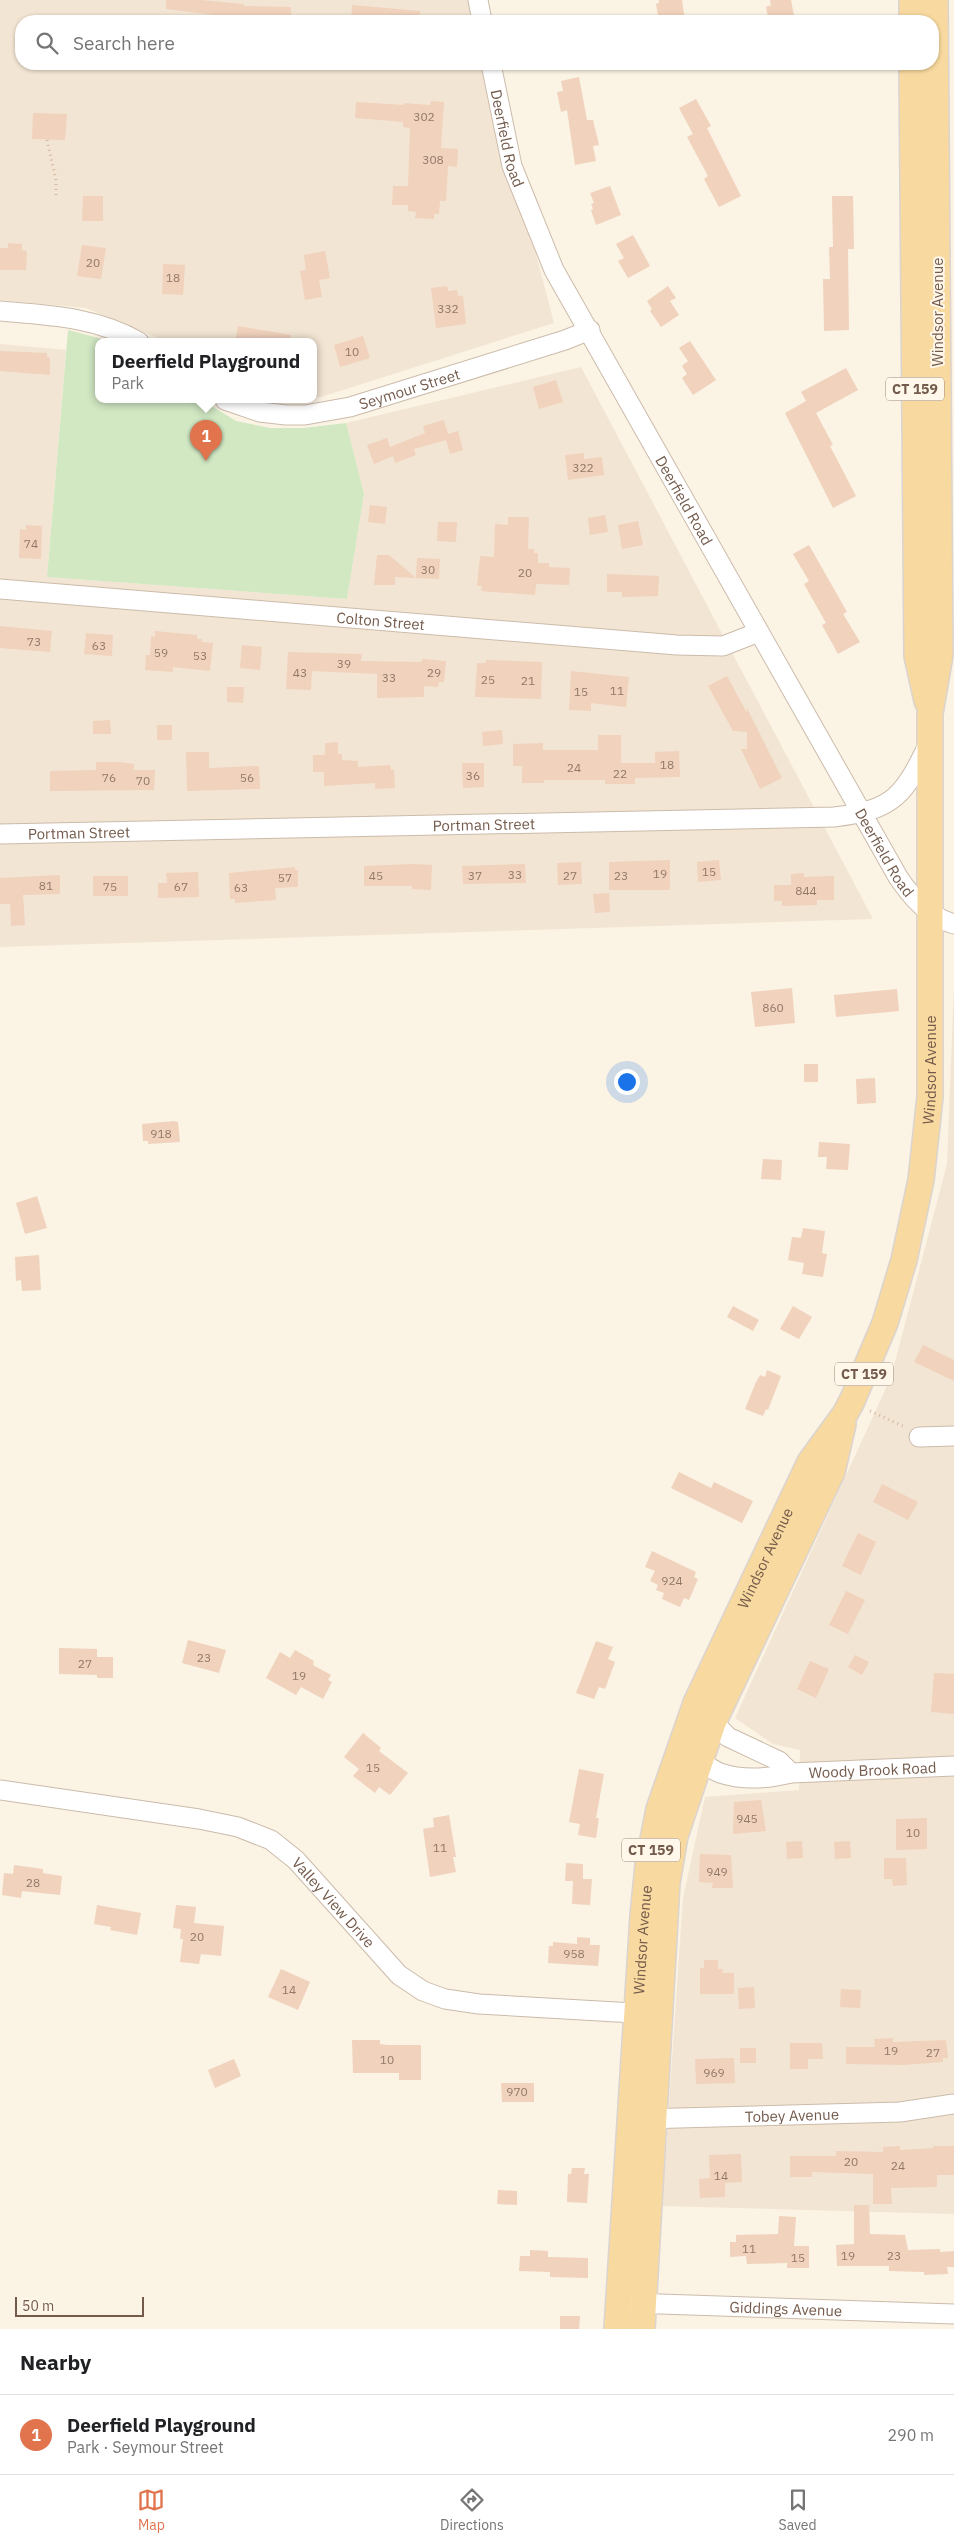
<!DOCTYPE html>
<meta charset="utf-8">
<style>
:root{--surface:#fff;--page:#f2f2f2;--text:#202124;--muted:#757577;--line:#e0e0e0;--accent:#e1734d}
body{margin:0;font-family:"IBM Plex Sans",sans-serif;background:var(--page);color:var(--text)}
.scale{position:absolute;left:15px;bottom:12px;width:129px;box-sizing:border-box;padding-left:5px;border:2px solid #735a4b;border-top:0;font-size:14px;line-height:18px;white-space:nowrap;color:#735a4b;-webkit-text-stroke:4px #fef7ea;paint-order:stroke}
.you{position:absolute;left:626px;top:1081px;width:18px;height:18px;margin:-12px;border:4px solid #fff;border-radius:50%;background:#1a73e8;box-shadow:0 0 0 8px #1a73e833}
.badge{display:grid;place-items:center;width:32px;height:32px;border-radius:50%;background:var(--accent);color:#fff;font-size:16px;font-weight:700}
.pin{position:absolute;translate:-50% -41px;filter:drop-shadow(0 1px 2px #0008)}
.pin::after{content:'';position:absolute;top:26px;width:18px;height:15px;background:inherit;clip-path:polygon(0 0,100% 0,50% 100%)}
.popup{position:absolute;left:95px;top:338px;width:222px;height:65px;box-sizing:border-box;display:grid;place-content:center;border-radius:10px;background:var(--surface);filter:drop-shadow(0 1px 4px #0005);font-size:16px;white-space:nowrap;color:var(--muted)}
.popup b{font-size:19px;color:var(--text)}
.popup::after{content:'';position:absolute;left:50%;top:100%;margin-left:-10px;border:10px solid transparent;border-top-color:var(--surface)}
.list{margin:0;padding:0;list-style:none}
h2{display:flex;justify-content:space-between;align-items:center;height:65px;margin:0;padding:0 20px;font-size:21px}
h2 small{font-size:16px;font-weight:400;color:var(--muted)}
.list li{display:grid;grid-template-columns:32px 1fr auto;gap:15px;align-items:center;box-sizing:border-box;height:80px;padding:0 20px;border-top:1px solid var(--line)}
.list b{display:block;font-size:19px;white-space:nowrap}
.list p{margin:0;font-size:16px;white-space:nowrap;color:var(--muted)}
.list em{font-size:16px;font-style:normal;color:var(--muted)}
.icon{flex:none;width:28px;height:28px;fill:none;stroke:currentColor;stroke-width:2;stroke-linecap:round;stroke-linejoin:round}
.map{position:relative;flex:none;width:954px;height:2329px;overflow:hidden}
.search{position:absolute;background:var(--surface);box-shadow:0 1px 4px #0004;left:15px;right:15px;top:15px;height:55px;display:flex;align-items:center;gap:12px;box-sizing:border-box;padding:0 18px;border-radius:20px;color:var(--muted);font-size:19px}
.sheet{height:145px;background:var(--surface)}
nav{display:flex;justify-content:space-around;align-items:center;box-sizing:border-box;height:70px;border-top:1px solid var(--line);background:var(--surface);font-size:14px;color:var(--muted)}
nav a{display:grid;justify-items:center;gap:2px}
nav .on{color:var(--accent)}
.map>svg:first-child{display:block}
.residential{fill:#f3e5d3}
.green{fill:#d1e8c3}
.building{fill:#f0d2bd}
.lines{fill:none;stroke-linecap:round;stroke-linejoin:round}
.minor-casing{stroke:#ccbbab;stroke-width:21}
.major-casing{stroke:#dbd4d0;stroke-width:28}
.path{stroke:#d4b6a0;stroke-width:3;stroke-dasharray:1 4;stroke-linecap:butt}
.minor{stroke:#fff;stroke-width:19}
.major{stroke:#f8d99f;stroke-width:25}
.labels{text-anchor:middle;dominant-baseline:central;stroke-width:4;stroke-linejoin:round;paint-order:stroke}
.number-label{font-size:12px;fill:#927868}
.shield{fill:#fef7ea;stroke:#9d897b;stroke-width:1}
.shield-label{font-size:14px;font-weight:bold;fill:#735a4b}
.street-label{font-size:15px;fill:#735a4b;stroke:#fef7ea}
</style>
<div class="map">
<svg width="954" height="2329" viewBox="0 0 954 2329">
<rect width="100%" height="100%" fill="#fbf3e4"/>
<g class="residential">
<polygon points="0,0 469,0 475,21 21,21 21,64 486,64 554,323 321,397 314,397 314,342 167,342 86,308 0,300"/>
<polygon points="0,344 66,350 47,577 347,599 364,494 346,423 581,367 873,919 0,947"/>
<polygon points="954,985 954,2214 662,2206 683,1898 705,1797 799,1790 800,1750 773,1744 735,1718 891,1377 947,1164"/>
</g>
<polygon class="green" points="68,330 114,342 99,342 99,400 202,400 236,421 270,428 304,428 346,423 364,494 347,599 47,577"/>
<g class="building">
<polygon points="166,0 200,0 244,4 244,6 291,7 291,21 214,21 215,15 166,9"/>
<polygon points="659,0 682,0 685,21 659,21 656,4 659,3"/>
<polygon points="770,0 791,0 795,21 769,21 766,7 771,5"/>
<polygon points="352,5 420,11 420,21 351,21"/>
<polygon points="579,77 587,120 593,120 599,145 593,146 596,161 575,165 567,110 561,112 557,92 563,91 561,81"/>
<polygon points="696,99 711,126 707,128 741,196 719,207 704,179 708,176 687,137 693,134 679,108"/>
<polygon points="431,101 444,102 441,148 458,149 457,167 448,166 446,201 440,201 439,214 434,214 434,219 415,218 416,212 408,211 408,205 392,205 393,186 408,186 410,128 403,127 403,122 355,118 356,102 404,105 404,103 430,105"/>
<polygon points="33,113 67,114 65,140 32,139"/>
<polygon points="610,186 621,215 596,225 591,210 593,209 591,204 594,203 590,193"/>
<polygon points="83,196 103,196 103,221 82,221"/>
<polygon points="832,196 853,196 854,249 848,249 849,330 824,331 823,279 830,279 829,247 833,247"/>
<polygon points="633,235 650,266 628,278 618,261 624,258 616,244"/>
<polygon points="8,243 22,244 22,250 27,251 26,270 0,270 0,248 8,248"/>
<polygon points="82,245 106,248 101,279 77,276"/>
<polygon points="325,251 330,278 319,280 322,297 305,300 300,271 306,270 304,255"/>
<polygon points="163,264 185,265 183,295 162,294"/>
<polygon points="447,286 448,291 457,290 458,296 463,296 466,324 436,328 431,288"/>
<polygon points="668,286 676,298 670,301 679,315 661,327 650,311 652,309 647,301"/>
<polygon points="238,326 291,335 290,342 235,342"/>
<polygon points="363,336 370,358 340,367 334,345"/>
<polygon points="690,341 716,380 693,395 682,378 687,374 682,366 688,361 679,348"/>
<polygon points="0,351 47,353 47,357 50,358 50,375 0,371"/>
<polygon points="846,368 858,390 816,413 833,445 830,446 856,496 833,508 785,413 806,401 801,392"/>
<polygon points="556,380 563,402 539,409 533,387"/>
<polygon points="444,420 448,434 458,431 463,450 450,454 446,440 414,449 416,455 395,463 393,456 374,464 367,445 387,438 390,447 425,433 423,426"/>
<polygon points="584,453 584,459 602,457 604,475 568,480 565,455"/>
<polygon points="370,505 387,507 385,524 368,522"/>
<polygon points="605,515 608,532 590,535 588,518"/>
<polygon points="508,517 529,517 528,549 534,549 534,553 538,553 538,563 549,563 549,567 570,568 569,585 536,584 535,595 481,591 482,586 477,586 480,556 494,557 495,524 508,525"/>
<polygon points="638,521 643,545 622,549 618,525"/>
<polygon points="438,522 457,522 456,542 437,541"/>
<polygon points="26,525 42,526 41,559 19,558 20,529 26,530"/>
<polygon points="809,545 847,612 843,614 860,642 838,654 822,625 826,623 804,584 809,581 793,554"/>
<polygon points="377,555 389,555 416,578 395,577 395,585 374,585"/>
<polygon points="417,558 440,559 439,579 416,578"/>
<polygon points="607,574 659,576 658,596 622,597 622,592 607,592"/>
<polygon points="0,626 52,631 50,652 0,648"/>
<polygon points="155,631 197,635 197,639 202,639 202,642 213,643 210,671 173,667 173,672 145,670 146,655 150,655 151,636 155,637"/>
<polygon points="86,633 113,635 112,656 84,654"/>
<polygon points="242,645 262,647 260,670 240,668"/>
<polygon points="288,652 362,654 361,661 422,662 422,659 446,661 444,682 439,682 438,687 424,686 424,697 377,698 377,674 312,671 311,690 286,689"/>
<polygon points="486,660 542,662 541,699 475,697 477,663 486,663"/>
<polygon points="571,671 629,677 626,707 591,703 591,711 569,710"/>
<polygon points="727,676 747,713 747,708 782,778 760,789 741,749 747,749 747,732 733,731 708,686"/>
<polygon points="227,687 244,687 243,703 227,702"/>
<polygon points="110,720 111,734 93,734 93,721"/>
<rect x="157" y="725" width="15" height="15"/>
<polygon points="502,730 503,744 483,746 482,732"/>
<polygon points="598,735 621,735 621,763 655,763 655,752 679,751 680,777 635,778 635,784 605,784 605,780 544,780 544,783 522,783 522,766 513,766 513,744 543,743 543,750 598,750"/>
<polygon points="338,742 338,754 342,754 342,760 358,761 358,767 390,765 391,770 394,770 395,788 375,789 375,783 324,786 324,772 313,772 313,755 325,755 325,743"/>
<polygon points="186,752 209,752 209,768 259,766 260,789 187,791"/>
<polygon points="96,762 119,762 134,764 134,770 155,770 154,790 50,791 50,771 96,770"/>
<polygon points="462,763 484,763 484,787 463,788"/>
<polygon points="670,860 670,890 609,890 609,862"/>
<polygon points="719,860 721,880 698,882 697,862"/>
<polygon points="581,862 582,884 558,885 557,863"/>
<polygon points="412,864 432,865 431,890 412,889 412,886 364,886 364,866"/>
<polygon points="525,864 526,883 463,884 462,866"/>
<polygon points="295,867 295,870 298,870 298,887 275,888 276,900 235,903 235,899 230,899 229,873"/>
<polygon points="198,872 199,897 158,898 158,883 167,883 166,873"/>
<polygon points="804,873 804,877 834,876 834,900 817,900 817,905 782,906 782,901 774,901 774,885 791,885 791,874"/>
<polygon points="60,875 60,894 23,895 25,925 11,926 10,904 0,904 0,878"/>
<rect x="93" y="876" width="35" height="20"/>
<polygon points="609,893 610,912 595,913 593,894"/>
<polygon points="792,988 795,1023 755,1027 751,992"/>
<polygon points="897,989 899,1011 836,1017 834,995"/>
<rect x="804" y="1064" width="14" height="18"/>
<polygon points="875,1078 876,1103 857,1104 856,1079"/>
<polygon points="174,1121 178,1122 180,1142 148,1144 148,1141 143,1141 142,1124"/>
<polygon points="819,1142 850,1144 848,1170 826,1169 827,1157 818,1157"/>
<polygon points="763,1159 782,1160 781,1180 761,1179"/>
<polygon points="37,1196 47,1228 25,1234 16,1203"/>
<polygon points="803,1228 825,1231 822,1253 827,1254 823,1277 802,1274 804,1263 788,1260 792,1237 801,1238"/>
<polygon points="39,1255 41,1290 22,1291 21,1280 16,1281 15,1257"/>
<polygon points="733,1306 759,1320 753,1331 727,1317"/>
<polygon points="793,1306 812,1317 799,1339 780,1329"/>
<polygon points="923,1345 954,1360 954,1381 914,1362"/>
<polygon points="767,1370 781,1376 768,1410 766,1409 763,1416 745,1409 756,1382 760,1375 765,1377"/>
<polygon points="679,1472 711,1488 714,1482 753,1501 742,1523 671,1488"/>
<polygon points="882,1484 918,1502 908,1520 873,1502"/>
<polygon points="858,1533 876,1542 861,1575 842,1566"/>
<polygon points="652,1551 696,1572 694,1577 698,1579 689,1600 684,1598 680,1607 662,1599 664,1593 656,1590 658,1585 650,1581 655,1571 645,1567"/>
<polygon points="846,1591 865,1600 848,1634 829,1625"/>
<polygon points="188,1640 226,1650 219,1673 182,1663"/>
<polygon points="596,1641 613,1647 608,1659 615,1662 605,1689 599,1687 594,1699 576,1693"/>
<polygon points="59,1648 97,1649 97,1657 113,1657 113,1678 97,1678 97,1675 59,1674"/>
<polygon points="295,1650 314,1661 313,1665 331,1675 328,1680 332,1682 323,1699 301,1687 296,1695 266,1678 280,1652 290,1658"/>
<polygon points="855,1655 869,1662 862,1675 848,1667"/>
<polygon points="810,1661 829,1669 816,1698 797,1689"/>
<polygon points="934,1673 954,1674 954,1714 931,1712"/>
<polygon points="363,1733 381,1748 379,1751 408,1773 390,1795 379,1787 375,1793 353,1776 359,1769 344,1757"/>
<polygon points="579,1769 604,1774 596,1818 599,1818 596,1838 578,1835 580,1824 569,1822"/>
<polygon points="761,1800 766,1831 733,1834 734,1802"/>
<polygon points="449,1815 456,1857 453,1857 456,1872 430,1877 423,1829 434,1827 433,1818"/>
<polygon points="927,1818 927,1849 896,1850 896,1819"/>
<polygon points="802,1841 803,1858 787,1859 786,1842"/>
<polygon points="850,1841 851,1858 835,1859 834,1842"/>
<polygon points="700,1854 731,1855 733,1888 712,1888 713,1883 699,1882"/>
<polygon points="884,1858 906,1858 907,1885 893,1886 892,1879 884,1879"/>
<polygon points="566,1863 583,1864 583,1879 592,1879 590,1905 572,1904 573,1881 565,1881"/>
<polygon points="14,1865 43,1869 43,1873 62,1876 60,1895 22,1891 21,1898 2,1895 4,1873 13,1874"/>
<polygon points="97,1905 141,1913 137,1935 110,1930 111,1927 94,1924"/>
<polygon points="176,1905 196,1907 194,1923 224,1926 221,1956 201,1954 199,1964 180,1962 183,1939 180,1939 181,1929 173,1928"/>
<polygon points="577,1937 590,1938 590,1945 600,1945 598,1966 548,1963 549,1946 553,1946 553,1942 577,1944"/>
<polygon points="704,1960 718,1960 718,1969 723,1969 722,1973 734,1973 734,1994 700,1994 700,1968 704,1968"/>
<polygon points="281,1969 310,1982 298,2010 268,1997"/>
<polygon points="754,1987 755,2008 739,2009 738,1988"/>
<polygon points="841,1989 861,1990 860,2008 840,2007"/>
<polygon points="893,2038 893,2042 946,2040 948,2058 943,2058 943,2062 903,2065 846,2064 846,2047 875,2047 874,2039"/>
<polygon points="352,2040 380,2040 380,2044 387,2045 421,2045 421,2080 399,2080 399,2073 353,2073"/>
<polygon points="790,2043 822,2043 823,2059 808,2059 808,2069 790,2069"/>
<rect x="740" y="2048" width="16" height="15"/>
<polygon points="734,2058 735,2083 696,2084 695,2059"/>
<polygon points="234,2059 241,2076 215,2088 208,2070"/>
<polygon points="501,2083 534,2083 534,2102 502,2102"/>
<polygon points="900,2146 900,2150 933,2148 933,2146 954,2146 954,2175 937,2175 937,2187 891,2188 892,2204 873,2204 873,2174 812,2172 812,2177 790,2177 790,2156 836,2156 836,2151 883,2152 883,2147"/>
<polygon points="741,2154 742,2182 725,2183 725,2197 700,2198 699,2179 710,2178 709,2155"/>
<polygon points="572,2168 585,2168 584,2174 589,2174 587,2203 567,2202 568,2174 571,2174"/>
<polygon points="498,2190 517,2191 517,2205 497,2204"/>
<polygon points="854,2205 869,2205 870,2234 905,2235 908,2250 940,2249 940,2252 954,2251 954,2267 947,2267 948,2274 924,2275 924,2272 889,2271 889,2266 837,2266 836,2245 854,2244"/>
<polygon points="779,2216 796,2217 794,2246 809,2246 809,2268 787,2268 787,2263 747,2264 746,2256 730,2257 730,2242 736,2242 736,2235 778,2234"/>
<polygon points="530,2250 548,2251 548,2257 588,2258 588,2278 550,2277 550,2272 519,2271 520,2256 530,2256"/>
<polygon points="560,2316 580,2316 579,2329 560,2329"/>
</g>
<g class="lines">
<g class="minor-casing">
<g id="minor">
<polyline points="478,0 482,21"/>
<path id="s1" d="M491,64L512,166L554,270L898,877C912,898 929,917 954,924"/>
<path d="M0,311C47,315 97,317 139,342"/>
<path id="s2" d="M225,400L260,412L286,415H305L350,407L565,340L590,330"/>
<path id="s3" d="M0,589L677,645L723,646L759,632"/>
<path id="s4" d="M0,834L834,817C895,810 904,795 929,743"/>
<polyline points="919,1437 954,1436"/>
<polyline points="705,1713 728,1737 779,1761 791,1773"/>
<path id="s5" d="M689,1754C699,1760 710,1769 720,1773C744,1781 767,1779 791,1773L954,1766"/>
<path id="s6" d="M0,1790L199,1819L238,1827L271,1840L296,1860L399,1975L423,1991L445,1999L479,2004L651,2014"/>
<path id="s7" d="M641,2119L900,2112L954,2104"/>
<path id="s8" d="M630,2303L954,2314"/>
</g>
</g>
<g class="major-casing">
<g id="major">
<polyline points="912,0 912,21"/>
<polyline points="912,64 917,656 927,701"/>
<path id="s9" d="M617,2329L643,1916L648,1865L659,1809L696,1703L810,1462L845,1414L852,1401L885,1323L904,1260L921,1180L930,1097V713L940,655L935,0"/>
<polyline points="642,2329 667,1883 675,1836 713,1723 832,1472 843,1424"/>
</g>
</g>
<g class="path">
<polyline points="47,140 56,180 56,197"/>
<polyline points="870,1411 905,1427"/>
</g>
<use href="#minor" class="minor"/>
<use href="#major" class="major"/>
</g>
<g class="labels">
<g class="number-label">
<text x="424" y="116">302</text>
<text x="433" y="159">308</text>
<text x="93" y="262">20</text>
<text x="173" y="277">18</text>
<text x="448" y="308">332</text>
<text x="352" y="351">10</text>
<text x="583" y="467">322</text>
<text x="31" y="543">74</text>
<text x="428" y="569">30</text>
<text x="525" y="572">20</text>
<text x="34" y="641">73</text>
<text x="99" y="645">63</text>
<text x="161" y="652">59</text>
<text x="200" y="655">53</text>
<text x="344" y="663">39</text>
<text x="300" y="672">43</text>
<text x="434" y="672">29</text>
<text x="389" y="677">33</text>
<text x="488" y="679">25</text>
<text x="528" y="680">21</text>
<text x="617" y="690">11</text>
<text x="581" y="691">15</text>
<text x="667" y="764">18</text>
<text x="574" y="767">24</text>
<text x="620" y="773">22</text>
<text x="473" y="775">36</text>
<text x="109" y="777">76</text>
<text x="247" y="777">56</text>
<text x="143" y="780">70</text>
<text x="709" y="871">15</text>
<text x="660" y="873">19</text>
<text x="515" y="874">33</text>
<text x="376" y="875">45</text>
<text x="475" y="875">37</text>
<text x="570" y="875">27</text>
<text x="621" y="875">23</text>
<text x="285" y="877">57</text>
<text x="46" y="885">81</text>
<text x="110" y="886">75</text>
<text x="181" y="886">67</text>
<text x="241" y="887">63</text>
<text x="806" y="890">844</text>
<text x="773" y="1007">860</text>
<text x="161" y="1133">918</text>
<text x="672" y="1580">924</text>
<text x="204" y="1657">23</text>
<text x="85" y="1663">27</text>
<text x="299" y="1675">19</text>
<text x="373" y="1767">15</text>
<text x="747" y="1818">945</text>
<text x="913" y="1832">10</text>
<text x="440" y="1847">11</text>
<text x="717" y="1871">949</text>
<text x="33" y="1882">28</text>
<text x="197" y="1936">20</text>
<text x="574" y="1953">958</text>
<text x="289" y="1989">14</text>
<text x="891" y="2050">19</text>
<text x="933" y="2052">27</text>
<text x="387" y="2059">10</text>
<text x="714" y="2072">969</text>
<text x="517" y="2091">970</text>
<text x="851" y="2161">20</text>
<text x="898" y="2165">24</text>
<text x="721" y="2175">14</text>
<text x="749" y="2248">11</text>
<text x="848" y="2255">19</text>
<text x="894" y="2255">23</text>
<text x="798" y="2257">15</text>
</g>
<g class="shield">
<rect x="886" y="377.5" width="58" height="23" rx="4"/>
<rect x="835" y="1362.5" width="58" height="23" rx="4"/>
<rect x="622" y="1838.5" width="58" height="23" rx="4"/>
</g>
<g class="shield-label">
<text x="915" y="389">CT 159</text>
<text x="864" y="1374">CT 159</text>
<text x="651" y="1850">CT 159</text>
</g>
<g class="street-label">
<text stroke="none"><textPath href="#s1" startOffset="76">Deerfield Road</textPath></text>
<text transform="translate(937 312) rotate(-90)">Windsor Avenue</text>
<text stroke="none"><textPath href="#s2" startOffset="190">Seymour Street</textPath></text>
<text stroke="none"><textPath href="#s1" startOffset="481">Deerfield Road</textPath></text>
<text stroke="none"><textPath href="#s3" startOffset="382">Colton Street</textPath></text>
<text stroke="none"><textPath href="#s4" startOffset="484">Portman Street</textPath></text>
<text stroke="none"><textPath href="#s4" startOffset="79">Portman Street</textPath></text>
<text stroke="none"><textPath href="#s1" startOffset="886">Deerfield Road</textPath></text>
<text stroke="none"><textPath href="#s9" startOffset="1318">Windsor Avenue</textPath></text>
<text stroke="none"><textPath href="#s9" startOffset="795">Windsor Avenue</textPath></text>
<text stroke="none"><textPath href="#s5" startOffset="190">Woody Brook Road</textPath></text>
<text stroke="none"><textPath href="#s6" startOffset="365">Valley View Drive</textPath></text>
<text stroke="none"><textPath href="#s9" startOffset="390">Windsor Avenue</textPath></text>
<text stroke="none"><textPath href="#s7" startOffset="151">Tobey Avenue</textPath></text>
<text stroke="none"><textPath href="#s8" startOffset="156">Giddings Avenue</textPath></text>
</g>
</g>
</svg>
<div class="scale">50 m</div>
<div class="you"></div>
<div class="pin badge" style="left:206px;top:461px">1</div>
<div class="popup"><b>Deerfield Playground</b>Park</div>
<div class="search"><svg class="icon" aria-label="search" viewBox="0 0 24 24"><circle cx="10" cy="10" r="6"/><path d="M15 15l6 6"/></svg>Search here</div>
</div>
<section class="sheet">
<h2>Nearby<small></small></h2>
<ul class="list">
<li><span class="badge">1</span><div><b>Deerfield Playground</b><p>Park · Seymour Street</p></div><em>290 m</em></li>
</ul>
</section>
<nav>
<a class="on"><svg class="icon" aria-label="map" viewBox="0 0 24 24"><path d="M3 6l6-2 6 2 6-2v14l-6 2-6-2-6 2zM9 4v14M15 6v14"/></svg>Map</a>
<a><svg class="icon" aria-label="directions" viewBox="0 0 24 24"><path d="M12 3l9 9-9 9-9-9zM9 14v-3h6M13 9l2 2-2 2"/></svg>Directions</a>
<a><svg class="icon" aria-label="saved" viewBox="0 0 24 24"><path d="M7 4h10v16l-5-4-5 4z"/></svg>Saved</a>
</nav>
